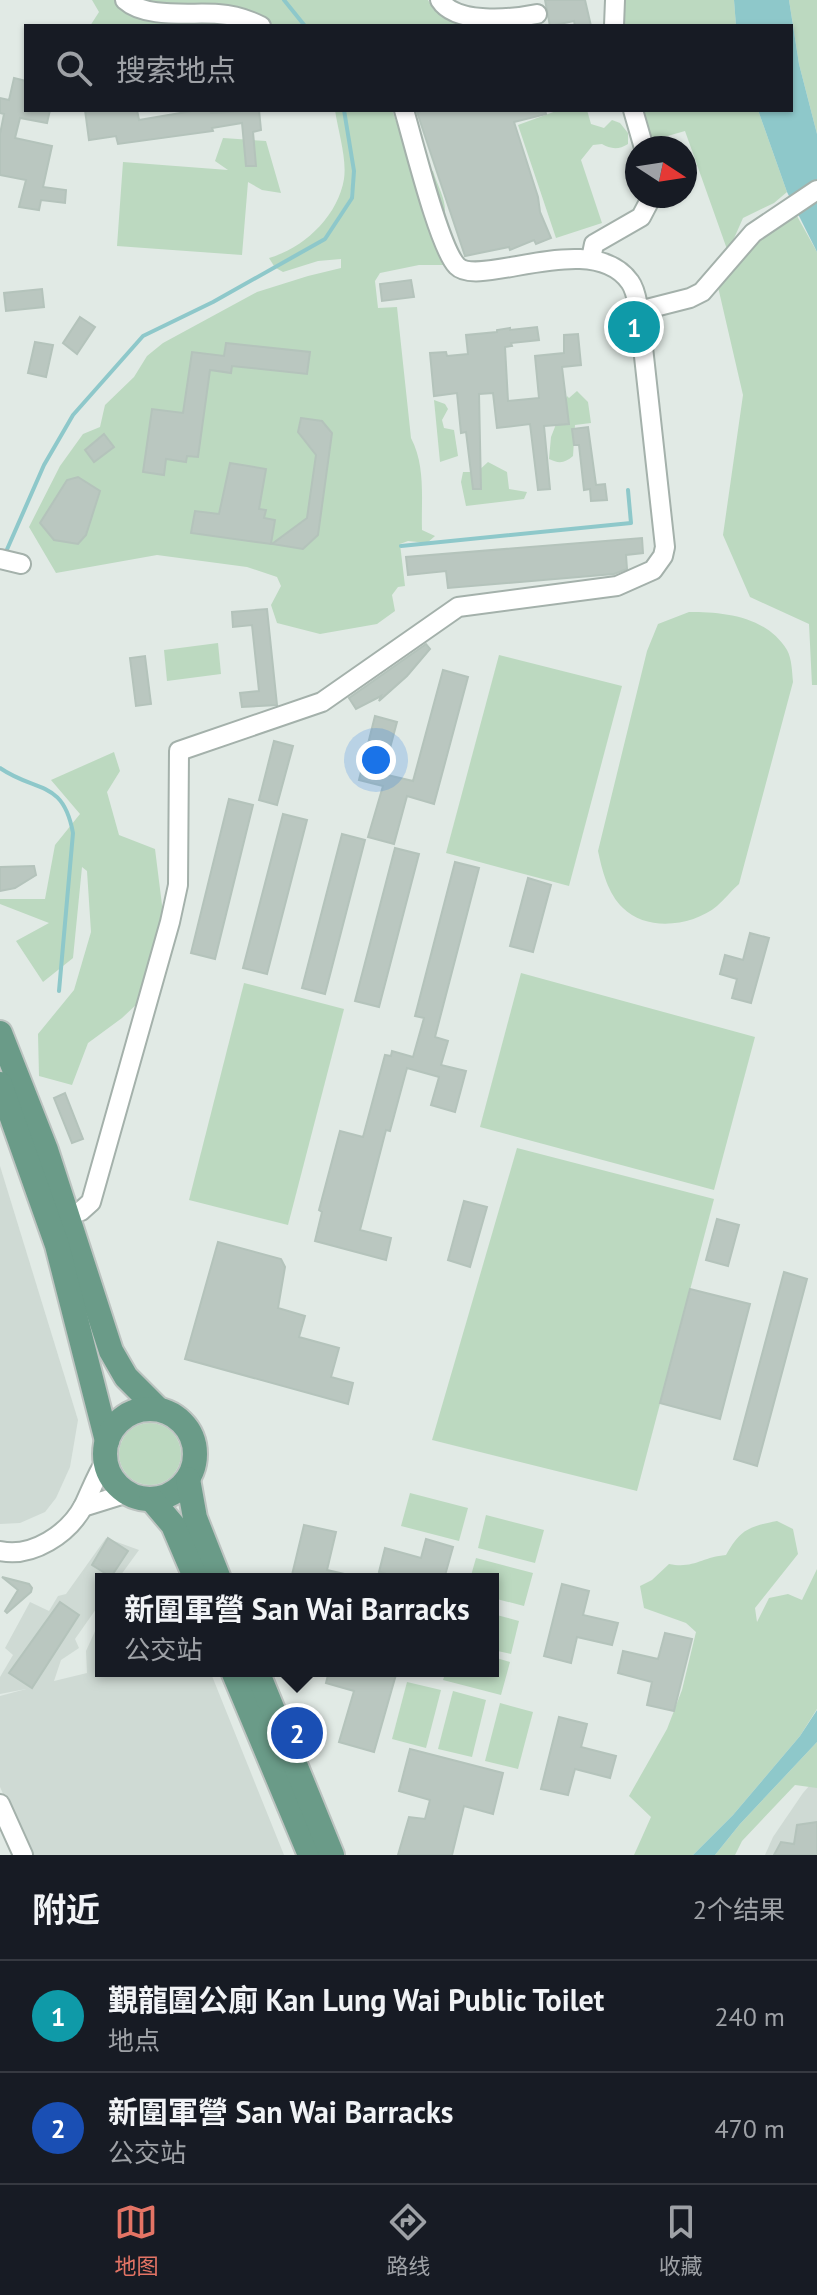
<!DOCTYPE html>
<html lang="zh">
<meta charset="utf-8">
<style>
:root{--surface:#171b24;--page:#242831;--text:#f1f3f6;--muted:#9ea1a6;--line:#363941;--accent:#e47465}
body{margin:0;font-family:"PT Sans","Noto Sans SC",sans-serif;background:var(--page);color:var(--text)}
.compass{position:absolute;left:625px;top:136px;width:72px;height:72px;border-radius:50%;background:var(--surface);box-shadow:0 2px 6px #0004;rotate:102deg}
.you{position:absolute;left:376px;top:760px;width:28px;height:28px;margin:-20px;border:6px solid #fff;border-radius:50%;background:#1a73e8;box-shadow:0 0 0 12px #1a73e833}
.badge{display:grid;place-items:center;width:52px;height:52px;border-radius:50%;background:var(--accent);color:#fff;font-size:26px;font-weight:700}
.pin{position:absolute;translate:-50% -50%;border:4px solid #fff;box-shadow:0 2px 8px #0006}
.popup{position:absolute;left:95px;top:1573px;width:404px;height:104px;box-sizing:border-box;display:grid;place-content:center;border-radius:0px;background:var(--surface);filter:drop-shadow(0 2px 6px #0005);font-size:26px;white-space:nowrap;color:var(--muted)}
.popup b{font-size:30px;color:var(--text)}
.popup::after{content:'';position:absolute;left:50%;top:100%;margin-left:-16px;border:16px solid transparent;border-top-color:var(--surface)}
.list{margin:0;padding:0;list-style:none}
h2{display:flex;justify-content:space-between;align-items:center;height:104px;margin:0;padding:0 32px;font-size:34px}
h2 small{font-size:26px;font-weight:400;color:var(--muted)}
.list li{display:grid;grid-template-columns:52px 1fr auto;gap:24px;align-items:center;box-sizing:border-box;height:112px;padding:0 32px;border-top:2px solid var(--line)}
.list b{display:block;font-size:30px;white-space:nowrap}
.list p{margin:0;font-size:26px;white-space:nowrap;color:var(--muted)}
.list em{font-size:26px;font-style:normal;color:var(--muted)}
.icon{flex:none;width:44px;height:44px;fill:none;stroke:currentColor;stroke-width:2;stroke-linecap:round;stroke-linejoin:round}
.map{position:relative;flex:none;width:817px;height:1855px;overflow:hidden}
.search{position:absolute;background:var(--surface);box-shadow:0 2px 6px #0004;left:24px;right:24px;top:24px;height:88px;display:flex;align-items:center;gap:20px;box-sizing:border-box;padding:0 28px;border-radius:0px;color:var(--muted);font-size:30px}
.sheet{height:328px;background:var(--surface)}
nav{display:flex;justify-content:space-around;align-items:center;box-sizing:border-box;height:112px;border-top:2px solid var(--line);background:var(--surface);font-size:22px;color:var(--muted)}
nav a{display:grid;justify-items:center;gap:4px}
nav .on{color:var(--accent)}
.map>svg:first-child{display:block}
.built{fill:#cfdad4}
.green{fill:#bcd9c0}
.water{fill:#8ec8ca}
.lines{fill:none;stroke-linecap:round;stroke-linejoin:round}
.stream{stroke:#8ec8ca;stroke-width:4}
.building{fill:#bac7c0;stroke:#b4c3bb;stroke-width:2}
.minor-casing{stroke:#a4b1ab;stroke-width:22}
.major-casing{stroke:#bdc4c1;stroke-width:28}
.minor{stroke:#fff;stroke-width:18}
.major{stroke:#6a9b88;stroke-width:24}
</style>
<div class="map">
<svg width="817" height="1855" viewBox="0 0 817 1855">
<rect width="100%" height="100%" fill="#e1eae5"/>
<g class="built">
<polygon points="0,1166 78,1420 70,1467 56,1498 45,1512 20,1523 0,1524"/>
<polygon points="106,1538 139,1550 118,1579 101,1579 101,1602 75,1639 79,1648 61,1660 54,1681 87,1673 86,1651 101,1618 101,1671 210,1671 284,1855 30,1855 0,1787 0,1696 26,1689 0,1694 0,1677 13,1655 5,1648 30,1602 49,1611 58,1596 66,1594"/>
<polygon points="817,1777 817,1855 765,1855 773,1837 803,1793"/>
</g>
<g class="green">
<polygon points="92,0 428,0 434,10 478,26 258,26 224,15 215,26 90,26 99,12"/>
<polygon points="622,0 734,0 736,26 622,26"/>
<polygon points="789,0 817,0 817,134 799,64"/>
<path d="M335,110H343L353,171L350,198L324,238L274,266L269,258C304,248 338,216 344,179C347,158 338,131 335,110Z"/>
<path d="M345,110H392L414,171H433C441,196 452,207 439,232L447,265H419L380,273L375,281L378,308L397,307L411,438C426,467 421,499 422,530L435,536L427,543L408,541L400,544L405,586L398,587L392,595L395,611L377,624L320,634L277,623L271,605L281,586L277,577L247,567L157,555L56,573L29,527L60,466L83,434L100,427L105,405L134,377L147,356L163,343L257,292L308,276L341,268V259L318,261L283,272L276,268L326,239L352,198L355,171Z"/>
<path d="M559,110H587L591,124L604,128L612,120L620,123L628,133V144C619,150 610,149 602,144L593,145L581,160L602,223L556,238L518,125Z"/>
<polygon points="644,110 758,110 787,192 774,203 743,218 728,252 685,131 650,141"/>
<polygon points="223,138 266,141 281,193 262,190 248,182 242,255 117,246 123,162 228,170 215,161"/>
<polygon points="797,216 817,252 817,685 812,685 809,624 750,597 723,535 743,395 715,274 753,233"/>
<path d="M577,391L588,402L591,423L575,425L573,456C565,463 559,464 549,459L551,437L567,396L569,398Z"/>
<polygon points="434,400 445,404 448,409 442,420 444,428 454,430 458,456 440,462"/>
<polygon points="488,462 507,472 509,489 527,492 524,499 466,506 461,482 463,472 477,472"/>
<path d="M689,612C724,612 766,616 787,650C792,659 792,672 793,682L739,884C731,891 724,900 717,906C693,926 647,932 623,908C608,894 602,870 598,851L647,651L658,624Z"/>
<polygon points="218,643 221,674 167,681 164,650"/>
<polygon points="499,655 622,686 569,886 446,853"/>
<polygon points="114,752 120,771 107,792 119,835 155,849 162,905 169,922 139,1002 122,1018 88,1043 72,1085 39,1076 38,1034 74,990 91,932 87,871 82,867 73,958 43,982 16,941 49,923 0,904 0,899 45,899 55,845 80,814 51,780"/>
<polygon points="521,973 755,1037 714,1190 480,1127"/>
<polygon points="244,983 344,1009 288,1225 189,1200"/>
<polygon points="517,1148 714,1199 637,1491 432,1440"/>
<circle cx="150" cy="1454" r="31"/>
<polygon points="410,1493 468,1508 459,1541 401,1526"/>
<polygon points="486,1515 544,1530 535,1563 478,1548"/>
<path d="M777,1521L793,1529L798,1554L755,1608L757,1622L769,1598L788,1594L802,1600L817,1569V1709L800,1736L733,1815L693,1855H634L651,1817L629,1796L667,1729L682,1690L696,1632L686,1623L644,1608L640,1586L652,1580L669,1564C694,1569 702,1557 726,1555C741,1529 748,1527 777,1521Z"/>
<polygon points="476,1558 533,1573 524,1606 493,1598 493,1579 470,1579"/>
<polygon points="493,1614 519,1621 511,1654 493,1650"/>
<polygon points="493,1657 510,1662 501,1695 443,1680 446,1671 493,1671"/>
<polygon points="407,1682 441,1690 426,1748 392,1739"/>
<polygon points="453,1691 486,1700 472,1757 438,1749"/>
<polygon points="500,1703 533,1712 518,1769 485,1761"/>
<polygon points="817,1742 817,1788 795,1785 742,1841 735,1855 715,1855 740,1824"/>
</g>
<g class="water">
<polygon points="734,0 789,0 799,64 817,134 817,252 787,192 758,110 791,110 791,26 736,26"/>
<polygon points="817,1710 817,1742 740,1824 715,1855 693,1855 733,1815 800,1736"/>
</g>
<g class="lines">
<g class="stream">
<polyline points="284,0 305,26"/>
<polyline points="401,546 631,523 628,490"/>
<polyline points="5,554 44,465 73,415 143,336 213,302 325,239 352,198 354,171 344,110"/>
<path d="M0,768C36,793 63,779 73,833L59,991"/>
</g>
</g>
<g class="building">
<polygon points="545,0 585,0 591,26 575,26 574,21 550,26"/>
<polygon points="14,78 26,81 26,110 50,110 47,123 20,118 15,138 52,146 43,187 66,190 65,203 41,200 39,210 19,207 26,180 0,175 0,134 4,114 0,113 0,98 9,100"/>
<polygon points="85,110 137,110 139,120 198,110 210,110 211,113 259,110 261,130 253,132 256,166 246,166 242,123 212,128 213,131 118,144 116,136 89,140"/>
<polygon points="425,110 545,110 546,114 514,122 538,197 540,212 551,238 536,244 534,240 510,250 509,247 465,256 417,112"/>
<polygon points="411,280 414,297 382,301 380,284"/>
<polygon points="42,289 44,307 6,311 4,293"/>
<polygon points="80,317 95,327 77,354 63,343"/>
<polygon points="537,327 539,340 511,343 512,346 505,347 508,401 539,398 535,356 564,353 564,335 578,334 581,365 562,367 569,424 544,426 550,489 538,490 530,424 497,428 493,393 479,394 481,489 473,489 466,432 461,433 457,393 434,396 430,353 446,352 447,356 468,354 466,335 497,332 497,330 510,328 510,330"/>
<polygon points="35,342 53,345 46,377 28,373"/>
<polygon points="226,343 310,352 307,374 232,366 231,373 210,370 198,457 187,456 186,462 166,459 164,475 143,472 152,409 183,413 192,352 224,356"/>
<polygon points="301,418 322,421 332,433 318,535 303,549 272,544 307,518 316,455 298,432"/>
<polygon points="588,427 596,485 605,484 607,500 591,501 590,489 584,490 579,445 574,445 572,429"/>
<polygon points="104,434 114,447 94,462 85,450"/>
<polygon points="230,463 266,469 259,509 266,510 264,518 275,520 271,544 191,533 195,511 219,514"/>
<polygon points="78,477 100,491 86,535 78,544 54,540 40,523 67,480"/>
<polygon points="642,538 643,553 626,555 627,569 614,574 448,588 446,571 408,575 406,557"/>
<polygon points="267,609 277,705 242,707 240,693 259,691 252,625 233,627 232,612"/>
<polygon points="426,644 430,649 407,676 379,701 381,696 356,709 349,698"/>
<polygon points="145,656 151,704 136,706 130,658"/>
<polygon points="443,670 468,677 434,804 407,796 394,844 368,837 383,786 359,780 375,716 397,722 383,774 413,781"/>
<polygon points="274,741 293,746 277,805 259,800"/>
<polygon points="229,799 253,805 215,959 191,953"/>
<polygon points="283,814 307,820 267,974 243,968"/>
<polygon points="342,834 365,840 325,994 302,988"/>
<polygon points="395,848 419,854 379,1007 355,1001"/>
<polygon points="455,862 479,868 435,1037 448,1041 441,1065 466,1071 455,1112 431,1105 439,1077 407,1068 390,1131 386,1130 360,1230 391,1238 386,1260 315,1241 322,1212 319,1210 340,1131 363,1137 385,1055 391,1056 392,1051 413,1057 424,1018 415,1016"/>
<polygon points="34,866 36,875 15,888 0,891 0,867"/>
<polygon points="528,878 551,885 533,952 510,946"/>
<polygon points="750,933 769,938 751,1003 732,998 737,979 720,974 725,955 743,960"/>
<polygon points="65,1093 83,1139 72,1143 54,1098"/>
<polygon points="464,1201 487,1207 470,1267 448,1260"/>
<polygon points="717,1219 739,1225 728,1266 706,1260"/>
<polygon points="218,1242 281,1259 285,1267 278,1308 305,1316 299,1337 339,1348 331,1377 353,1383 348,1404 185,1359"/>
<polygon points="784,1272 807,1279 757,1466 734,1459"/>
<polygon points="690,1289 750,1304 720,1419 660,1403"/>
<polygon points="304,1525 336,1532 327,1570 349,1575 348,1579 291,1579"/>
<polygon points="108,1538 128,1551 111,1577 92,1565"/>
<polygon points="426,1539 453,1547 444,1579 406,1579 379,1572 385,1548 421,1558"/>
<polygon points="2,1577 29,1584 32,1588 31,1592 7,1613 5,1611 18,1590"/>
<polygon points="562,1584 589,1591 583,1615 618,1623 612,1645 577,1637 571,1663 544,1656"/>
<polygon points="60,1602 79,1615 32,1688 9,1673"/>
<polygon points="665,1633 692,1639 674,1711 647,1705 652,1682 618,1673 623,1651 658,1659"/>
<polygon points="329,1671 397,1671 374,1752 339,1742 354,1691 326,1683"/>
<polygon points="559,1717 587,1724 581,1747 616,1756 610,1778 575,1769 568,1795 541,1789"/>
<polygon points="410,1749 503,1773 493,1814 464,1806 452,1855 398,1855 409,1817 425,1819 430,1800 399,1791"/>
<polygon points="817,1822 817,1855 774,1855 781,1842 794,1844 797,1825"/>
</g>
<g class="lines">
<g class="minor-casing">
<g id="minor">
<path d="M125,0C146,19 191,12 218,14C234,15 247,19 261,26"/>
<path d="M440,0C456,25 512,19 537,14"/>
<polyline points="614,26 615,0"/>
<polyline points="633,110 644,148"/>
<polyline points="591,259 594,244 641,217 652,196"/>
<polyline points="639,311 690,298 702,292 753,233 817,190"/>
<polyline points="0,559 21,564"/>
<path d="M68,1216L81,1211L91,1202L170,922L178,885L179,751L322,702L458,607L617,586L653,570L663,556L665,547L639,311C637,302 636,290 630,282C592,228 479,289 457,266C439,248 413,140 404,110"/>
<polyline points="83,1507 128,1493"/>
<path d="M0,1551C32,1558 69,1534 84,1505C91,1490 97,1474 106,1460"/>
<polyline points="0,1804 23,1855"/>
</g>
</g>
<g class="major-casing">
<g id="major">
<polyline points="0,1033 46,1150 111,1351 126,1377 158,1409"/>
<polyline points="0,1084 57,1245 107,1441"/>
<circle cx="150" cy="1454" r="45"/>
<polyline points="188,1479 195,1518 219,1579"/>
<polyline points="151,1499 173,1525 196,1579"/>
<polyline points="233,1671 310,1855"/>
<polyline points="257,1671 332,1855"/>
</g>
</g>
<use href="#minor" class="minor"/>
<use href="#major" class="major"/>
</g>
</svg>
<svg class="compass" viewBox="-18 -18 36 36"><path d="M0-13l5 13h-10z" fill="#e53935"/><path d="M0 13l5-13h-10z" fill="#9ea1a6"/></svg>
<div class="you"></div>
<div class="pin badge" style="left:634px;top:327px;background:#0f9aa8">1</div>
<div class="pin badge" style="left:297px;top:1733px;background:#1a4fb4">2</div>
<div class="popup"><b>新圍軍營 San Wai Barracks</b>公交站</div>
<div class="search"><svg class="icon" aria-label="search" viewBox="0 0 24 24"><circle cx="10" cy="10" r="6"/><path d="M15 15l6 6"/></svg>搜索地点</div>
</div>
<section class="sheet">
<h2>附近<small>2个结果</small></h2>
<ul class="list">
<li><span class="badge" style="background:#0f9aa8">1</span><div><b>覲龍圍公廁 Kan Lung Wai Public Toilet</b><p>地点</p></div><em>240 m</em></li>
<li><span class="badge" style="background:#1a4fb4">2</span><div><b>新圍軍營 San Wai Barracks</b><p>公交站</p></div><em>470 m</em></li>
</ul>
</section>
<nav>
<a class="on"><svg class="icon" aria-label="map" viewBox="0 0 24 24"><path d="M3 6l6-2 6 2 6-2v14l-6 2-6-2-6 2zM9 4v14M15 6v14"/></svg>地图</a>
<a><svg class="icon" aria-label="directions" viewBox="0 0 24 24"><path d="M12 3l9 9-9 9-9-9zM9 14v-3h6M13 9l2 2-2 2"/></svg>路线</a>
<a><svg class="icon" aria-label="saved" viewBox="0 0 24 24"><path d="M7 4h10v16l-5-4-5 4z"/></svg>收藏</a>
</nav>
